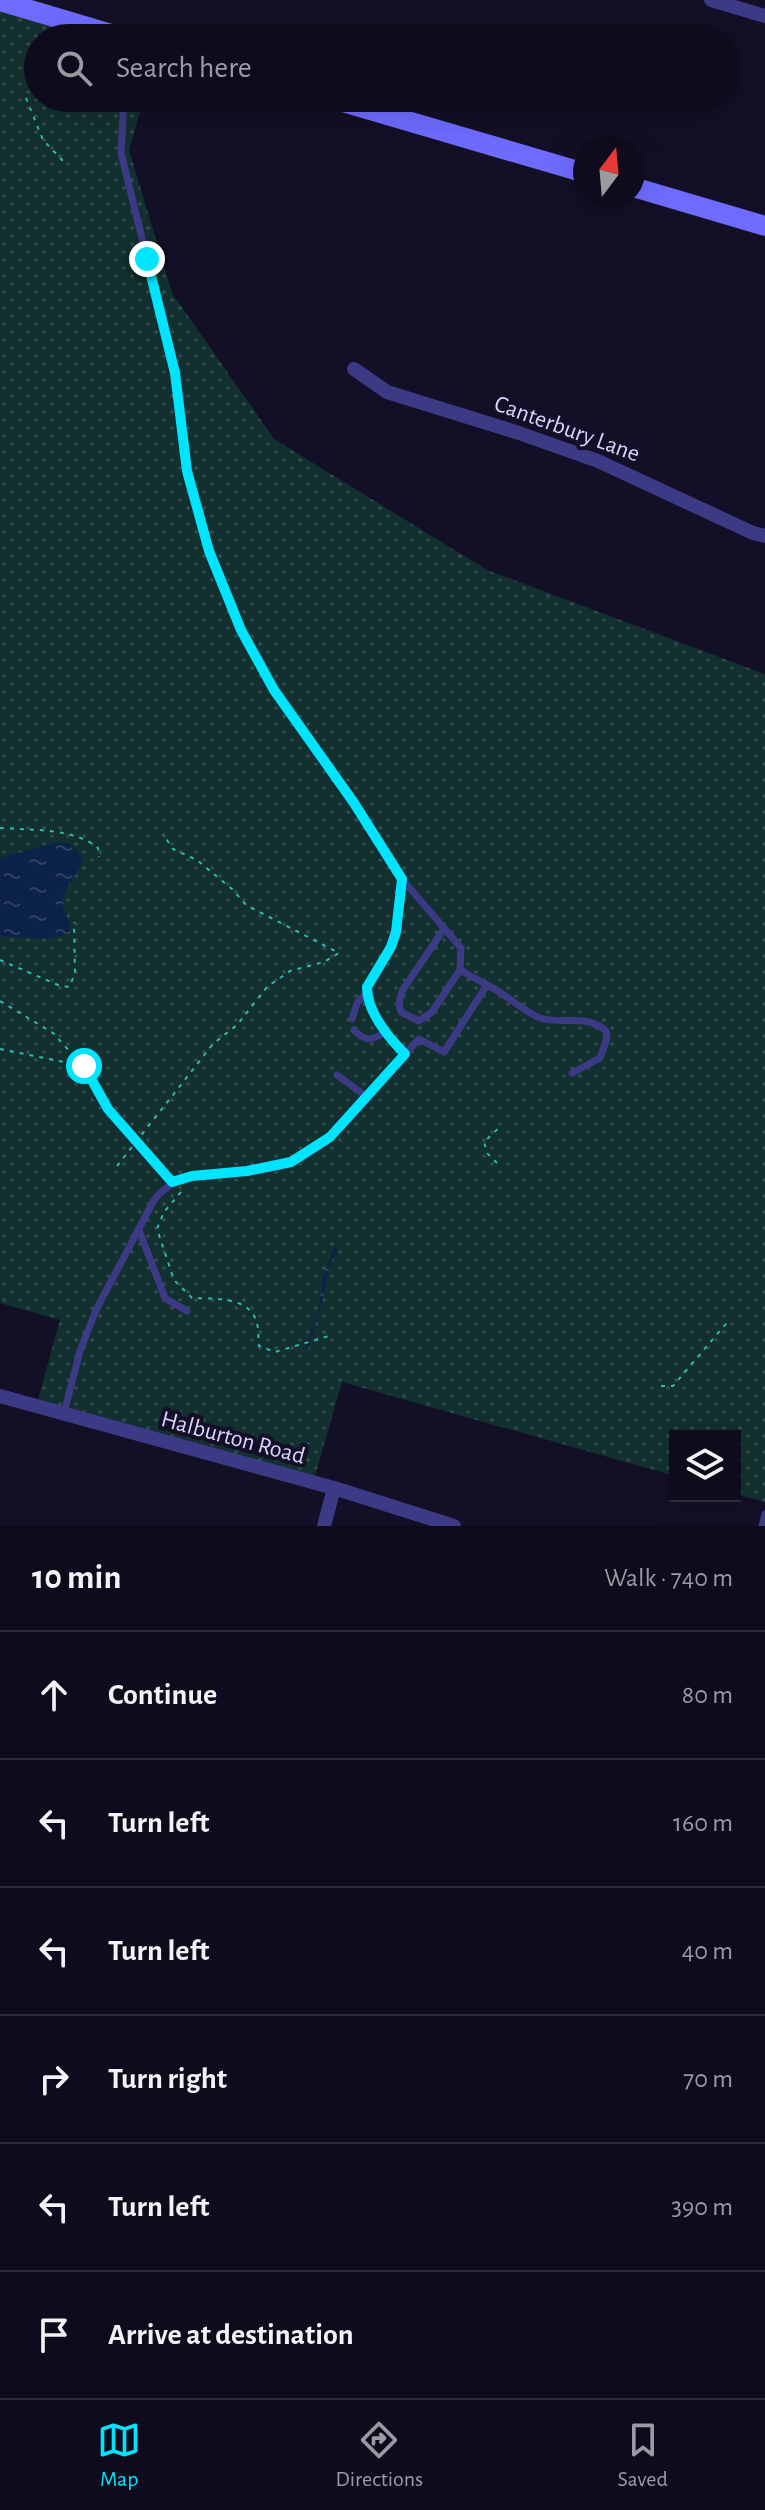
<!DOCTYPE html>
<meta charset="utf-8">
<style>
:root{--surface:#0e0b1c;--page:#171425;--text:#f1f3f6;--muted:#9b9ba3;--line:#2e2b3b;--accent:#00e5ff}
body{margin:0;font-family:"Alegreya Sans",sans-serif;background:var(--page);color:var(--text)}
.controls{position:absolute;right:24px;bottom:24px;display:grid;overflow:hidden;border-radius:0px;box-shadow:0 8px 32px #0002}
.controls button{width:72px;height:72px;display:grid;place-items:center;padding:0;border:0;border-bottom:2px solid var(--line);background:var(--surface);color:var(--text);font:40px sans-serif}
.compass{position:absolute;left:573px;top:136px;width:72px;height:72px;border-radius:50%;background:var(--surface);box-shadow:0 8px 32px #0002;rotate:16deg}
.stop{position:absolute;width:24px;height:24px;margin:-18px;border:6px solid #00e5ff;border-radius:50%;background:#fff}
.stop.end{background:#00e5ff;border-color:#fff;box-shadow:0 2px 8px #0008}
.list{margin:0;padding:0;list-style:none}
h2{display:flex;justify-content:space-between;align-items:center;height:104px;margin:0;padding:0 32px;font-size:34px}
h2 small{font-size:26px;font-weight:400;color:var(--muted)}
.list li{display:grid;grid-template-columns:52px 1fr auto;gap:24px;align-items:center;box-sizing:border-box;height:128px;padding:0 32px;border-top:2px solid var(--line)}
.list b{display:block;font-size:30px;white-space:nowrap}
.list em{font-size:26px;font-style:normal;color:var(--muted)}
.icon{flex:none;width:44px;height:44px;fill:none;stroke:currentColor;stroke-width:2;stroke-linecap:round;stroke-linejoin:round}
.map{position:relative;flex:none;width:765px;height:1526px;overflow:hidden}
.search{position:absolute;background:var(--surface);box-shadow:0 8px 32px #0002;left:24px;right:24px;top:24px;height:88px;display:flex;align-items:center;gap:20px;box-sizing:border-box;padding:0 28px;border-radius:44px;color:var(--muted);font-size:30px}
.sheet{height:872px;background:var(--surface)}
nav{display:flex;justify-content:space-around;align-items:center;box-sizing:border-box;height:112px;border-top:2px solid var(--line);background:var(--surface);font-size:22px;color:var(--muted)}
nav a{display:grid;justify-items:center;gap:4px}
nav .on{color:var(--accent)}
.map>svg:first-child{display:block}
.grass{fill:url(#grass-dots)}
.water{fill:url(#water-ripples)}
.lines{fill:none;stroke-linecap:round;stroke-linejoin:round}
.path{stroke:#2fb8b0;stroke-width:2;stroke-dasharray:4 6;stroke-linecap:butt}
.lane{stroke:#3d3a85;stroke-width:7}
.street{stroke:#3d3a85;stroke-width:14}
.secondary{stroke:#6f6bff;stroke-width:20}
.route{stroke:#00e5ff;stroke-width:10}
.labels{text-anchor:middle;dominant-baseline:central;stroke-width:8;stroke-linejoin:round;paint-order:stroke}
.street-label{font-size:24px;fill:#d9d4ff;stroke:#130f26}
</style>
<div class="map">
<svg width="765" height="1526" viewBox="0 0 765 1526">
<defs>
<pattern id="grass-dots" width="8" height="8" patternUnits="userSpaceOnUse" patternTransform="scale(2)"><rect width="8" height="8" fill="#12302f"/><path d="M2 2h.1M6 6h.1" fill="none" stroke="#344d4e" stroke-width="1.8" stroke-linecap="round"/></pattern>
<pattern id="water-ripples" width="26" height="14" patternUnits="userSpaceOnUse" patternTransform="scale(2)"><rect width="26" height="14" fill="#0c2248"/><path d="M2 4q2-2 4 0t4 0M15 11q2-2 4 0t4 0" fill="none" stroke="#2f4163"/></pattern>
</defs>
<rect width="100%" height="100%" fill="#130f26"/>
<polygon class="grass" points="0,1 125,38 38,38 38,98 144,98 129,150 172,293 274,439 487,570 765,674 765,1502 735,1494 735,1436 675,1436 675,1476 342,1382 313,1483 36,1407 60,1320 0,1303"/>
<g class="water">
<path d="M57,842C70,842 77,848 83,859C80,874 64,885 63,900C62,911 71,919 70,931C47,946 25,934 0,937V858Z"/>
<polygon points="336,1244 338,1249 329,1267 323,1299 308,1349 305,1350 319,1309 322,1279"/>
</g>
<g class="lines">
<g class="path">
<polyline points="26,98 43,140 64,162"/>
<path d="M0,828C29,830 75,828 98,848L99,857"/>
<polyline points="0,960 58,985 69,987 75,974 74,922"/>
<polyline points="0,1001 53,1033 83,1066"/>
<polyline points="0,1049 84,1066 108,1109 166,1175"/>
<polyline points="497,1163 487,1153 484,1142 501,1126"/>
<polyline points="117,1166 213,1044 237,1025 267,987 290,971 324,962 339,953 246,905 232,889 197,860 173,849 163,834"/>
<path d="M181,1192L164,1212L157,1229L174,1280L192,1298C213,1299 247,1296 256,1320C259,1328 258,1339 259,1346L275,1352L329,1336"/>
<polyline points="661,1386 673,1386 730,1319"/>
</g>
<g class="lane">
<path d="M402,879C398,931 394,942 367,987C367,1012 388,1037 405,1054"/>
<polyline points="444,929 402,991 399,1003 401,1012 419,1021 432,1012 460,970"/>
<path d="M487,985C505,993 524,1012 540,1018C562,1025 586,1013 606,1031L607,1038L600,1058L572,1073"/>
<polyline points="352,1019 357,1003 367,993"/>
<path d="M354,1030C366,1043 372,1040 386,1032"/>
<polyline points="337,1075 367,1097"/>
<polyline points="139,1230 165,1298 187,1311"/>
<path d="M64,1413L80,1351L96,1310L154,1200C188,1158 247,1181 292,1162C343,1139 381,1078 419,1039L444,1052L487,985L460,970L461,948L402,879L354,803L274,690L241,630L209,551L187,471L175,373L121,153L124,98"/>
<polyline points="762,1526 765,1514"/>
</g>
<g class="street">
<polyline points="711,0 765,16"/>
<polyline points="354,369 387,392 519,433 598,461 753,533 765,536"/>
<polyline points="0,1396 334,1488 454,1526"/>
<polyline points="324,1526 334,1488"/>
</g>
<g class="secondary">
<polyline points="0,1 125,38"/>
<polyline points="329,98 585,173"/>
<polyline points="633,187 765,226"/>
</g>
</g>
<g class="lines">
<path class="route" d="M84,1066L108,1109L172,1182L192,1176L247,1171L291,1162L330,1137L405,1054C388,1037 367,1012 367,987L391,947L396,932L402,879L354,803L274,690L241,630L209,551L187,471L175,373L147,259"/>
</g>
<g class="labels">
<g class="street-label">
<text transform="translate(567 429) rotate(20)">Canterbury Lane</text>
<text transform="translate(233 1438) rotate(15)">Halburton Road</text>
</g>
</g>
</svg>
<div class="controls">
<button><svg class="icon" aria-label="layers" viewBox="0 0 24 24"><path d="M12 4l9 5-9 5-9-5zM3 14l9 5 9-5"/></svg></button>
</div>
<svg class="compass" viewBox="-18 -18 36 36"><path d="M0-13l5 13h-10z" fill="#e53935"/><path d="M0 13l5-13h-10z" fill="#9b9ba3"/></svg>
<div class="stop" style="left:84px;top:1066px"></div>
<div class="stop end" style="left:147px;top:259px"></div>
<div class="search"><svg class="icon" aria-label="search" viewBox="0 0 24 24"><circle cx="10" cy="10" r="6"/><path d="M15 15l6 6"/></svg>Search here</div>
</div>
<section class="sheet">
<h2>10 min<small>Walk · 740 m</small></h2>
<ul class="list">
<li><svg class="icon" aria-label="ahead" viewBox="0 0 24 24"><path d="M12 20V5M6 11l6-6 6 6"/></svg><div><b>Continue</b></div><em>80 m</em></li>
<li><svg class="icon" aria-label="left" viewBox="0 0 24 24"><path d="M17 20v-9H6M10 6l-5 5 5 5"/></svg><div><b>Turn left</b></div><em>160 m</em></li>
<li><svg class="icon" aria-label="left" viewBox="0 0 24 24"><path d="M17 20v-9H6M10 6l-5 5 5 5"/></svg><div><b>Turn left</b></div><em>40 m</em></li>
<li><svg class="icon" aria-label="right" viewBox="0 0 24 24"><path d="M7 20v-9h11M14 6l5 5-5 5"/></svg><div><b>Turn right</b></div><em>70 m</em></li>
<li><svg class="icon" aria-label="left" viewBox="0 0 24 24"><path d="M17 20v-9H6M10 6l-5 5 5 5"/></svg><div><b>Turn left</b></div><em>390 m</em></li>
<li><svg class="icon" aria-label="arrive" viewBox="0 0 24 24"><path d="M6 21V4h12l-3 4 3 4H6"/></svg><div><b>Arrive at destination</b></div></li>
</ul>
</section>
<nav>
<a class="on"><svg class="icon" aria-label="map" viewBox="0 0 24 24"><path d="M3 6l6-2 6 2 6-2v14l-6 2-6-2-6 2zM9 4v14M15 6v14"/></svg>Map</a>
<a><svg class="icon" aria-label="directions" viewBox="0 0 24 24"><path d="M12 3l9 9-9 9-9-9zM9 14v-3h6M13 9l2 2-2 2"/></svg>Directions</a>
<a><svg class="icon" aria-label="saved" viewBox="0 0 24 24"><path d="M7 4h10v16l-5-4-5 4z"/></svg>Saved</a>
</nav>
